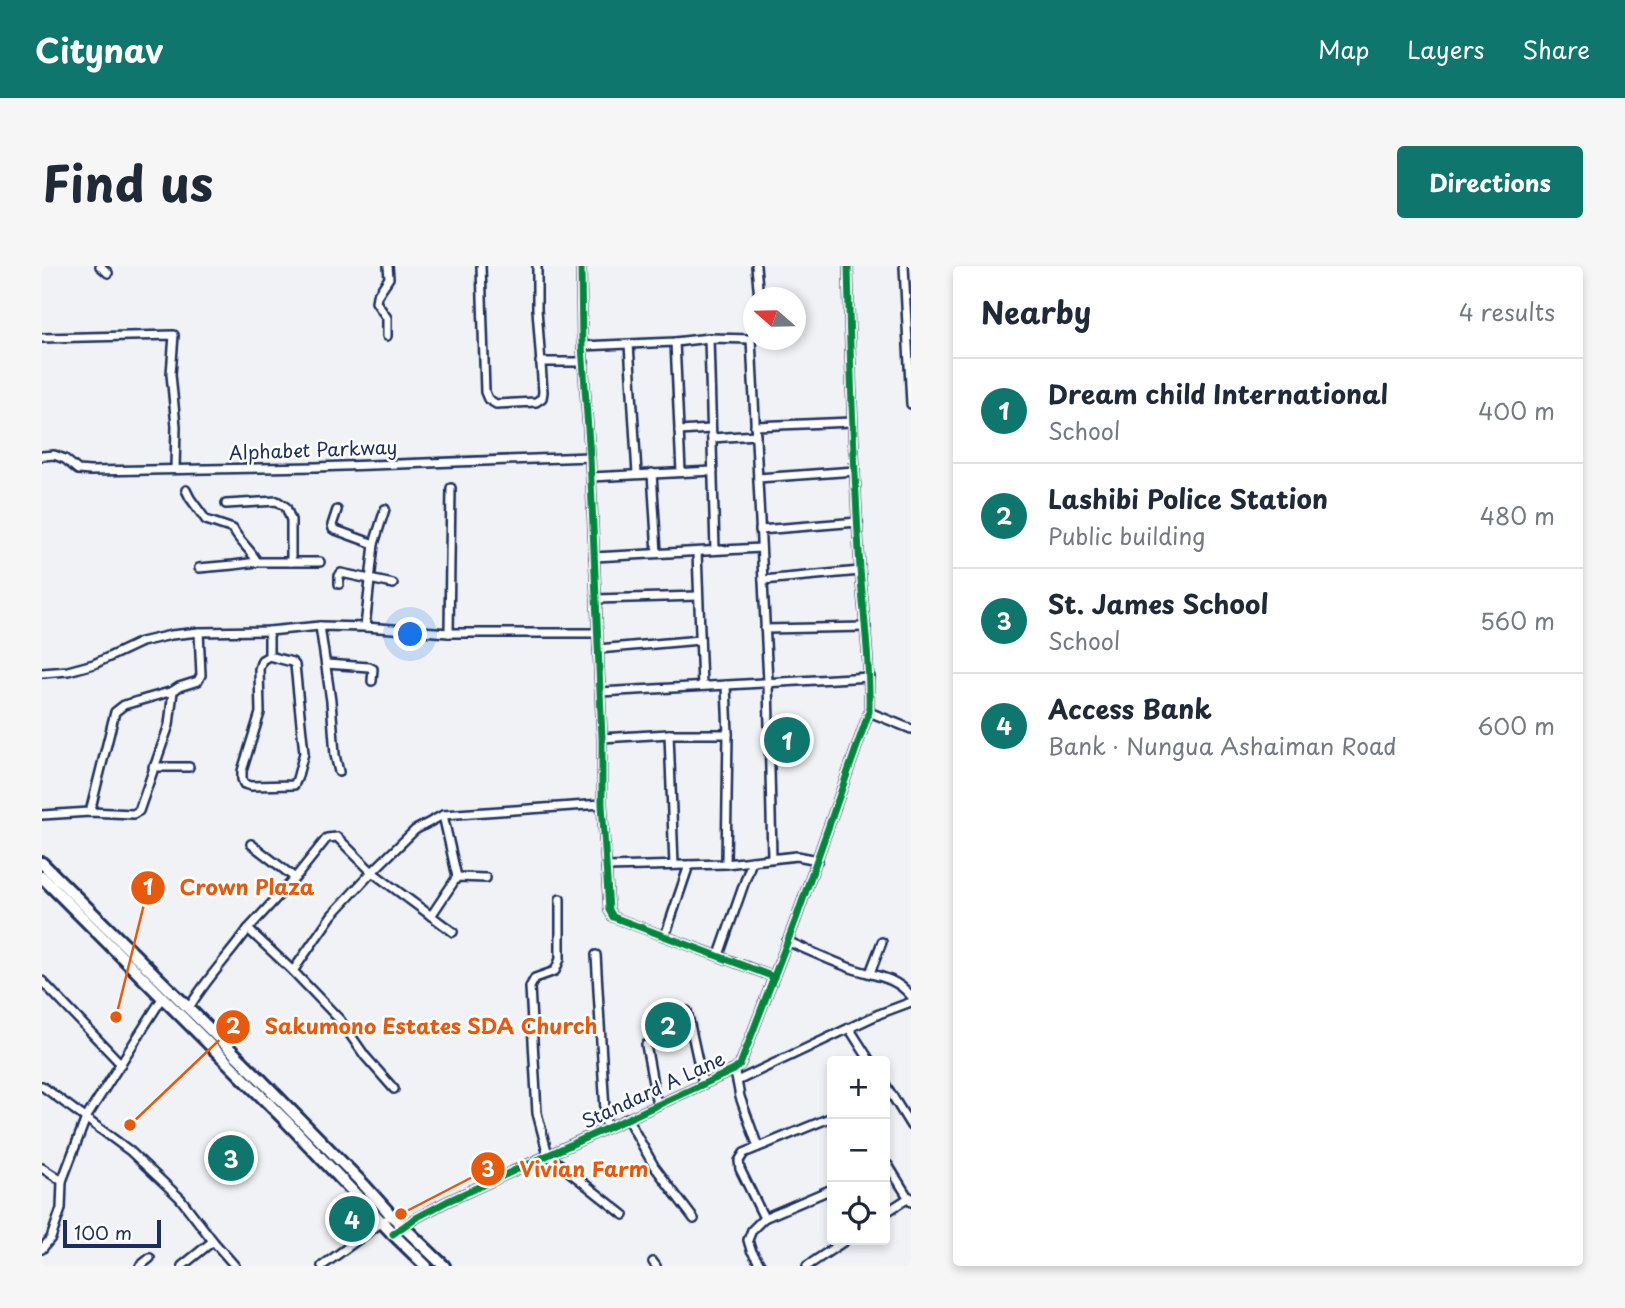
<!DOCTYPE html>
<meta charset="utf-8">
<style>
:root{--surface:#fff;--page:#f6f6f7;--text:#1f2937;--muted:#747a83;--line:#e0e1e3;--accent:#0f766e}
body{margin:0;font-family:"Playpen Sans",sans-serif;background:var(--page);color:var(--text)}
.controls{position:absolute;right:21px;bottom:21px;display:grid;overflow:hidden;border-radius:7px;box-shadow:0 4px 10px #0003}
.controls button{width:63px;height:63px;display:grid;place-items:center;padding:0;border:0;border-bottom:2px solid var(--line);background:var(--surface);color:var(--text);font:35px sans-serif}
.compass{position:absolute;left:701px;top:21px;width:63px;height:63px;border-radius:50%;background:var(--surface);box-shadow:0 4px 10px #0003;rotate:290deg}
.scale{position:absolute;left:21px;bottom:18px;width:98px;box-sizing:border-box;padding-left:7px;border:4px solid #1b2f5e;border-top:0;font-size:19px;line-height:24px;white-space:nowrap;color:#1b2f5e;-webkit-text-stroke:5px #fff;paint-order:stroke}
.you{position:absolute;left:369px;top:369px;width:24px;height:24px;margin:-18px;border:5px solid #fff;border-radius:50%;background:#1a73e8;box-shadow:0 0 0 10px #1a73e833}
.badge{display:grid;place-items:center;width:46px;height:46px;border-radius:50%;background:var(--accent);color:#fff;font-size:23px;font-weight:700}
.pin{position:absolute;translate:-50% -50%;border:4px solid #fff;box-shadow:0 2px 7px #0006}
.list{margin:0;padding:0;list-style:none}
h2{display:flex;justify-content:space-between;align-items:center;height:91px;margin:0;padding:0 28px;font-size:30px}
h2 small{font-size:23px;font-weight:400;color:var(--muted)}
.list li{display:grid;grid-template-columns:46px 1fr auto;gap:21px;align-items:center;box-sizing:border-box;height:105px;padding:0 28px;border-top:2px solid var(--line)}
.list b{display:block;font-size:26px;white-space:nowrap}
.list p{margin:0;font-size:23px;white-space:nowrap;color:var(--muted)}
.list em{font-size:23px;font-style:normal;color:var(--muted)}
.icon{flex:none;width:38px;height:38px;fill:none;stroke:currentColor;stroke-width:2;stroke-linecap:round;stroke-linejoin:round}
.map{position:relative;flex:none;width:869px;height:1000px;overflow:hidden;border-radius:7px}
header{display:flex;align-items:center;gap:42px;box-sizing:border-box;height:98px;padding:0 35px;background:var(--accent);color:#fff}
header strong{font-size:33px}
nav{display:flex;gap:38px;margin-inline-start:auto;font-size:24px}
.intro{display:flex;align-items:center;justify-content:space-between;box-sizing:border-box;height:168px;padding:0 42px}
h1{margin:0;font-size:49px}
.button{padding:18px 32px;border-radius:7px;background:var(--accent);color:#fff;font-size:24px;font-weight:700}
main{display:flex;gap:42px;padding:0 42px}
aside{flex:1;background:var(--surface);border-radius:7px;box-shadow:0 4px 10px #0003}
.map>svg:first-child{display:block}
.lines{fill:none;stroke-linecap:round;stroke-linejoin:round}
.minor-casing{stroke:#1b2f5e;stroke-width:12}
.primary-casing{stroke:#1b2f5e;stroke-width:16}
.minor{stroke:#fff;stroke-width:7}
.primary{stroke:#fff;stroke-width:10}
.cycleway-casing{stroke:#fff;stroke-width:11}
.cycleway{stroke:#00873e;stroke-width:7}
.labels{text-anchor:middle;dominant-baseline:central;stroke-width:5;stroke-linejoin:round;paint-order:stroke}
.street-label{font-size:19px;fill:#1b2f5e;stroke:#fff}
.leader{fill:none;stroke:#e8590c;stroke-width:2.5}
.callout-dot{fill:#e8590c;stroke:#fff;stroke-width:2.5}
.mark-label{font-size:21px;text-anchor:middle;font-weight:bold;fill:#fff}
.callout-label{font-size:21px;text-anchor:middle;font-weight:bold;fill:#e8590c;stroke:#fff;stroke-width:5;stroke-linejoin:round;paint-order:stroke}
</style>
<header>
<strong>Citynav</strong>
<nav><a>Map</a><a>Layers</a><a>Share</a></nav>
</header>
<div class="intro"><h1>Find us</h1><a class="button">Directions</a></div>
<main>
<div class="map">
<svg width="869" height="1000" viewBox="0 0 869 1000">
<rect width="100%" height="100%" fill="#f1f2f5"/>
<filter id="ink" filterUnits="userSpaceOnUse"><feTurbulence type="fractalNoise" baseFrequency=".0143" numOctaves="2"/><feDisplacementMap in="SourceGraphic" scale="14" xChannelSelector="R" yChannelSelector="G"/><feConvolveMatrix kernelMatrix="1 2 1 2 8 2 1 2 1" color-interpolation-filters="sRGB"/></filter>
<g filter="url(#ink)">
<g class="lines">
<g class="minor-casing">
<g id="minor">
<polyline points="58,0 66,7"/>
<polyline points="439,0 443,126 446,133 454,138 494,136 500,132 501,126 495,43 495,0"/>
<polyline points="539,0 540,80 548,191 560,472 560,538 567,644 571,651 732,711"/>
<polyline points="714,0 717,32"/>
<polyline points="862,0 869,138"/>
<polyline points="345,70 345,52 334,36 335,30 347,12 346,0"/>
<polyline points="0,72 132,69 129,108 134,160 133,203"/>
<polyline points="667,72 673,284"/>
<polyline points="709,73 726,416 730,592"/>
<polyline points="633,76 639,206"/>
<polyline points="587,78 595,208"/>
<polyline points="540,80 633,76 667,72 709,73 711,70"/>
<polyline points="498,96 542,96"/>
<polyline points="713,160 810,156"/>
<polyline points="637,165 669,163"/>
<polyline points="670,172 714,169"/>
<polyline points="0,190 12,189 23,193 36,204 48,205 274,201 548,191"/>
<polyline points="610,207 615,287"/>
<polyline points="549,211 671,205"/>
<polyline points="716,212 813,205"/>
<path d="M144,224L148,232L164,254L191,263C197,276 209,283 215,296"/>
<polyline points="184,238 235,235 244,241 249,254 249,296"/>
<polyline points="295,244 290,259 291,263 332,278"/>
<polyline points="718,264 816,256"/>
<polyline points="655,286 660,420"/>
<polyline points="552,291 719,282"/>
<polyline points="157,302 191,299 215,296 278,296"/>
<polyline points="721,314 818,305"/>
<polyline points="297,318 297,310 299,307 351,318"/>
<polyline points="554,333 656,330"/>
<polyline points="278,360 289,435 293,489 297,506"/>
<polyline points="323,361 332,278 343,243"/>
<polyline points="723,363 824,361"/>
<polyline points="407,367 409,222"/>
<polyline points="556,383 658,374"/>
<polyline points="227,390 250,396 253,399 262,487 255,513 252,519 209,520 202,518 200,513 200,505 218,447 217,403 220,394 227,390 227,365"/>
<polyline points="284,398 327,401 331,403 330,415"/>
<polyline points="0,407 26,405 52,398 99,376 129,369 157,366 227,365 278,360 323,361 407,367 555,367"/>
<polyline points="558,426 828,411"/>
<polyline points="827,446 869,463"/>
<polyline points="627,468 632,599"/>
<polyline points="560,472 627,468 686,468"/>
<polyline points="111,501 147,501"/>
<polyline points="48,546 73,446 82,439 131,425"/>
<polyline points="0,549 48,546 91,548 97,545 127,459 131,425 137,421 156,415 159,409 157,366"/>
<polyline points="401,549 415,611"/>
<polyline points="209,578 253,612"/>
<polyline points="684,598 686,468 684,419"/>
<polyline points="564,601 684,598 755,590 776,594"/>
<polyline points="518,633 518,693 513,705 493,712 488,721 495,847 506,889 582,949"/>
<polyline points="389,650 415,611 444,612"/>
<polyline points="206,663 253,612 285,572 295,571 330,606 411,666"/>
<polyline points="623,670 647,599"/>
<path d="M745,675C765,684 785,693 806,701C830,710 852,709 869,730"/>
<polyline points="554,689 564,862"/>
<polyline points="677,689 710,595"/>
<polyline points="251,705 298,754 323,790 352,823"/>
<polyline points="828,707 840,676"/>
<polyline points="0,715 79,798"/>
<path d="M147,742C163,714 187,690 206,663L251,705L290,649L330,606L373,564L401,549L560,538"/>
<polyline points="645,745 661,818"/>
<polyline points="807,762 828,795"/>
<polyline points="604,779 615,839"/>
<polyline points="692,804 695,815 837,748 869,736"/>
<polyline points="695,815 698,831 716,881"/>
<polyline points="843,818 869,860"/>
<polyline points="0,820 88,885 138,932 171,975 193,1000"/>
<polyline points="585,852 612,900 652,953"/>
<polyline points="843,901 846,899 869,936"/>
<polyline points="0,902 20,915"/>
<polyline points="843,947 868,931"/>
<polyline points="722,952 698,903 697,895 702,887 790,851"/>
<path d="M351,968L372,953L406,935L692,804L698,799L754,653L827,446C828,398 822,351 818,303C812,202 808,101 806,0"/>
<polyline points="0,983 9,972 19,943 20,915 44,852 121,731"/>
<polyline points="611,996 614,1000"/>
<polyline points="98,1000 108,992"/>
<polyline points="140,1000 171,975"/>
<polyline points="280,1000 343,954"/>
<polyline points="719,1000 709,984 706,974 710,964 722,952 790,923"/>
<polyline points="765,1000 804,974"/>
</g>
</g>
<g class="primary-casing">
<g id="primary">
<polyline points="0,597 220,815 323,920 349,949 402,1000"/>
<polyline points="0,611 244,855 351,968 384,1000"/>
</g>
</g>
<use href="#minor" class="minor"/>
<use href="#primary" class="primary"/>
<g class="cycleway-casing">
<g id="cycleway">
<polyline points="539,0 540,80 548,191 560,472 560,538 567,644 571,651 732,711"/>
<path d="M351,968L372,953L406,935L692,804L698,799L754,653L827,446C828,398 822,351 818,303C812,202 808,101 806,0"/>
</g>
</g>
<use href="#cycleway" class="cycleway"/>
</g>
</g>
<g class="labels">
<g class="street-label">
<text transform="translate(271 183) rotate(-2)">Alphabet Parkway</text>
<text transform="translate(611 823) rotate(-25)">Standard A Lane</text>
</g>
</g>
<path class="leader" d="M74 751L106 622M88 859L191 761M359 948L446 903"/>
<g class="callout-dot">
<circle cx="74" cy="751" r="7"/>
<circle cx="88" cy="859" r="7"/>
<circle cx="359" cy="948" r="7"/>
<circle cx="106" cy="622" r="18"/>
<circle cx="191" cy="761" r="18"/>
<circle cx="446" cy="903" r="18"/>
</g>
<g class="mark-label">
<text x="106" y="629">1</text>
<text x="191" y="768">2</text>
<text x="446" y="911">3</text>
</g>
<g class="callout-label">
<text x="205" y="629">Crown Plaza</text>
<text x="389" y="768">Sakumono Estates SDA Church</text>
<text x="542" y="911">Vivian Farm</text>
</g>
</svg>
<div class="controls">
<button>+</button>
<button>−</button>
<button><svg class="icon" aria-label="locate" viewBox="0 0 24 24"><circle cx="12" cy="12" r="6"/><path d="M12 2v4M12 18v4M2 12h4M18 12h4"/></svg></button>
</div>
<svg class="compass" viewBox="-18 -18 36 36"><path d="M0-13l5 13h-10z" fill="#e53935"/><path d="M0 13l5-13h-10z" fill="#747a83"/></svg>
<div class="scale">100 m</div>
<div class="you"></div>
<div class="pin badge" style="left:745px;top:474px">1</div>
<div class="pin badge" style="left:626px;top:759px">2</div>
<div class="pin badge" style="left:189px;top:892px">3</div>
<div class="pin badge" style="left:310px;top:953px">4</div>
</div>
<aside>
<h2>Nearby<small>4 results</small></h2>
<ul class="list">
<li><span class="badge">1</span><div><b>Dream child International</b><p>School</p></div><em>400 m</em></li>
<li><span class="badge">2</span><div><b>Lashibi Police Station</b><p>Public building</p></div><em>480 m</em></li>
<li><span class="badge">3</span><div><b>St. James School</b><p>School</p></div><em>560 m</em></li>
<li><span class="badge">4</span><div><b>Access Bank</b><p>Bank · Nungua Ashaiman Road</p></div><em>600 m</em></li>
</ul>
</aside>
</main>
